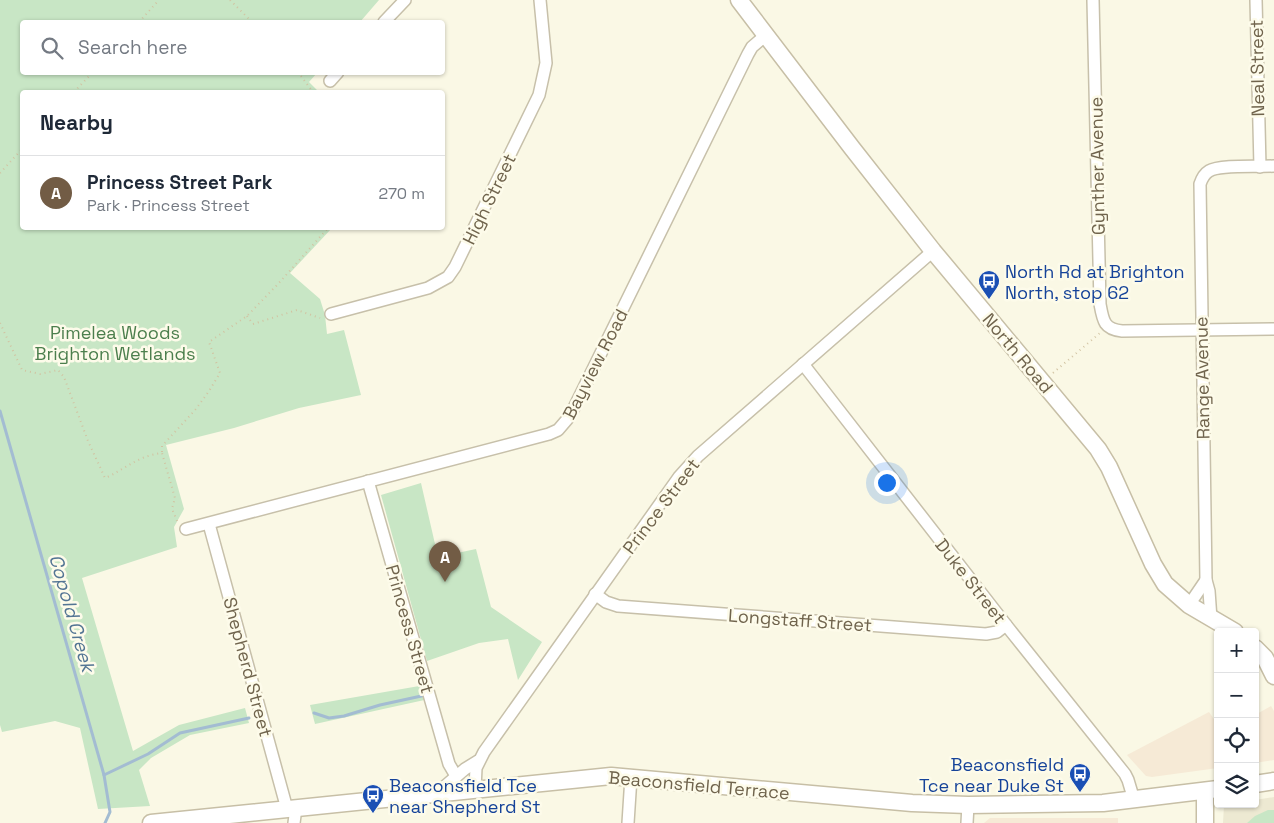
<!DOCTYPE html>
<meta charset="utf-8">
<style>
:root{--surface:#fff;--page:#f6f6f7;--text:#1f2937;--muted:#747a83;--line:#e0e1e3;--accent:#725c45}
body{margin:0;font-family:"Space Grotesk",sans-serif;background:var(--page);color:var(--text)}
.controls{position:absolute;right:15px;bottom:15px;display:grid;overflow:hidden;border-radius:5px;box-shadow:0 1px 4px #0004}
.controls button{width:45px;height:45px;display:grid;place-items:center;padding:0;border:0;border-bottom:1px solid var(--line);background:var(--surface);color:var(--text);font:25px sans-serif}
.you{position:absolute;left:886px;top:482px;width:18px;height:18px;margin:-12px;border:4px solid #fff;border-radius:50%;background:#1a73e8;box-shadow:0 0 0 8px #1a73e833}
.badge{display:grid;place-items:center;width:32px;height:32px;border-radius:50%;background:var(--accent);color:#fff;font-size:16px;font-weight:700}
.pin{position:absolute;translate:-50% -41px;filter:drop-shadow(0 1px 2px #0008)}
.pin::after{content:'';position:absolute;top:26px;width:18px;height:15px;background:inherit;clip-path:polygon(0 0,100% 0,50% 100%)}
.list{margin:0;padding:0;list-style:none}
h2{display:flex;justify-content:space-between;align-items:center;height:65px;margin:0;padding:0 20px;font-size:21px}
h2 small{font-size:16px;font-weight:400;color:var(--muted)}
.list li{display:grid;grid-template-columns:32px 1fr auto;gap:15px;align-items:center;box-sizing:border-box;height:75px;padding:0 20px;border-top:1px solid var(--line)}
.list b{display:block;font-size:19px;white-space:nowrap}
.list p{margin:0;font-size:16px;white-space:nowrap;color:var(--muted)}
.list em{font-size:16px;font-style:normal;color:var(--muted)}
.icon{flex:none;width:28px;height:28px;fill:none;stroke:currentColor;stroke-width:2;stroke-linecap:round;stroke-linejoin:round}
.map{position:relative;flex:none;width:1274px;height:823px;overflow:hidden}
.search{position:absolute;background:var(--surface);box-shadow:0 1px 4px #0004;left:20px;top:20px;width:425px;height:55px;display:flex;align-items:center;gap:12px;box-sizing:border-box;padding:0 18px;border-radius:5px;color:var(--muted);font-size:19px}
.panel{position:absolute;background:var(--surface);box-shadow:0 1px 4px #0004;left:20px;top:90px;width:425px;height:140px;border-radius:5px}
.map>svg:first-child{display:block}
.residential{fill:#ede9d2}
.commercial{fill:#f6ead6}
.green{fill:#c8e6c5}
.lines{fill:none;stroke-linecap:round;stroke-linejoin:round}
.stream{stroke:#a3bcd2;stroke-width:3}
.street-casing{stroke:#c7c0aa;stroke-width:14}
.secondary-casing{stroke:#c7bfa6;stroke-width:19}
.path{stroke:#d1c3a2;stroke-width:2;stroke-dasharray:1 4;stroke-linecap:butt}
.street{stroke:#fff;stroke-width:11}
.secondary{stroke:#fff;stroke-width:16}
.labels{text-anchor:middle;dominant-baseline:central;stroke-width:5;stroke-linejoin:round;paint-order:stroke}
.street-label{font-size:18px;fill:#70644d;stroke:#fdfbea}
.transit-label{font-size:18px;fill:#164399;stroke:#fdfbea;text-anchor:start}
.park-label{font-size:18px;fill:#4c7f4d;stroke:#fdfbea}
.water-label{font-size:19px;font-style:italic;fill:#537594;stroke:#fdfbea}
</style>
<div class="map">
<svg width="1274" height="823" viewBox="0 0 1274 823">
<rect width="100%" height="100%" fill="#faf8e5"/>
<polygon class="residential" points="1274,797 1274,823 1223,823 1224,805 1255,804 1255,800"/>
<g class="commercial">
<polygon points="1271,706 1274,711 1274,760 1255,763 1255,715"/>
<polygon points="1209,712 1218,725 1218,768 1152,777 1146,776 1127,755"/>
<polygon points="990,818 1118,818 1118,823 984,823"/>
</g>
<g class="green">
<polygon points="0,0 379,0 360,22 22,22 22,72 317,73 309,82 319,92 22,92 22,228 332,228 290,273 320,299 325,315 327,334 344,330 361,395 299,408 234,428 166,445 184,509 174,527 177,547 82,578 133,751 179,725 245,708 249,723 190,735 151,758 139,770 150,806 98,809 80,728 55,721 2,732 0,725"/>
<polygon points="421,483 438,557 476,549 491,607 542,642 518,680 508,639 479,643 427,661 381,495"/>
<polygon points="425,685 429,699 315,724 310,705"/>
<polygon points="1268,810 1274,810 1274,823 1247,823 1255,816"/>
</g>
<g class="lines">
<g class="stream">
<polyline points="0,411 104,775 110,812 105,823"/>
<polyline points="314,713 329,718 344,716 380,705 426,695"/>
<polyline points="104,775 148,754 180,733 249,718"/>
</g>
<g class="street-casing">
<g id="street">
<path d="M1093,0L1100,304C1103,321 1104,329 1122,331L1274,329"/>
<polyline points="1256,0 1260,167"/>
<polyline points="384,22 405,0"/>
<polyline points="330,81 338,72"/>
<polyline points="331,314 428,288 448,277 455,267 539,95 546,63 540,0"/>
<polyline points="803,364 1006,625 1125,774 1128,780 1134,800"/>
<polyline points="368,481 449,764 456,776"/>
<polyline points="209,524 287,809"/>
<polyline points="186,529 549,434 558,430 570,416 748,54 752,47 766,35"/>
<polyline points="595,594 606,602 618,606 986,634 997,632 1006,625"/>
<polyline points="1189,605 1206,580"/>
<path d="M1211,619L1209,591L1206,580L1200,184C1202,178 1204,174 1209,171C1220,164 1260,167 1274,166"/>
<polyline points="475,789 476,768 484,752 679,477 698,456 933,251"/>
<polyline points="437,793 465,769 478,761"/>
<polyline points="294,823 296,808"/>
<polyline points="628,823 631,777"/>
<polyline points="967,823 968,805"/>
</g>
</g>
<g class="secondary-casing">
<g id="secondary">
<polyline points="739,0 852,148 933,251 1098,449 1109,467 1153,564 1165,584 1189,605 1235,632"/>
<polyline points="1255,648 1265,658 1274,676"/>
<polyline points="1255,784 1274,781"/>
<polyline points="151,823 611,776 912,803 968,805 1103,803 1218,789"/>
<polyline points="1205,823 1205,791"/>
</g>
</g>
<g class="path">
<polyline points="230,0 252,22"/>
<polyline points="139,22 159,0"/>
<polyline points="298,72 313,92"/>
<polyline points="74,92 93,72"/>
<polyline points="0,173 22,149"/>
<polyline points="247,316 253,324 297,310 320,318"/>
<path d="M0,323L22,370L40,374L58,370L64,377L88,441L105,478C126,469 137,456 162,453L175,498L172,509L178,523"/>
<polyline points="1053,373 1100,333"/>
<polyline points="162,452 162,446 196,409 209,391 220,373 209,342 247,316 278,284 328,228"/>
</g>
<use href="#street" class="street"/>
<use href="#secondary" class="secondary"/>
</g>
<defs>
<g id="bus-pin" transform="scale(1.125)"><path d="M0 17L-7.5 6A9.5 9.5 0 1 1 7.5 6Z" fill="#1a4fb4" stroke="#fdfbea"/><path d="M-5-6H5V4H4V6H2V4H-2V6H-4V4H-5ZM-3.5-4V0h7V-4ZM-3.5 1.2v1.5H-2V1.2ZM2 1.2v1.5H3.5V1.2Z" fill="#fff"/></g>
</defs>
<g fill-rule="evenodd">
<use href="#bus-pin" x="989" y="281"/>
<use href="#bus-pin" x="1080" y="774"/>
<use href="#bus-pin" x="373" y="795"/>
</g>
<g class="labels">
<g class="street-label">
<text transform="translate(1257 68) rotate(-91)">Neal Street</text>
<text transform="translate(1097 166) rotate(-91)">Gynther Avenue</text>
<text transform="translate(489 199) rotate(-64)">High Street</text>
<text transform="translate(1018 353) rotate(50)">North Road</text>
<text transform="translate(595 364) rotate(-63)">Bayview Road</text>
<text transform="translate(1202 378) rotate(-91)">Range Avenue</text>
<text transform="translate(661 506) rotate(-53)">Prince Street</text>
<text transform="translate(971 581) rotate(52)">Duke Street</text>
<text transform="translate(800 620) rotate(4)">Longstaff Street</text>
<text transform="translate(410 629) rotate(74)">Princess Street</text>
<text transform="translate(248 667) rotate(75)">Shepherd Street</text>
<text transform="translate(699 785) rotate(5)">Beaconsfield Terrace</text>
</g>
<g class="transit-label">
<text x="1005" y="271">North Rd at Brighton<tspan x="1005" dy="21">North, stop 62</tspan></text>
<text x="1064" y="764" text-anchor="end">Beaconsfield<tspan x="1064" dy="21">Tce near Duke St</tspan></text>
<text x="389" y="785">Beaconsfield Tce<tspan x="389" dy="21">near Shepherd St</tspan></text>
</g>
<g class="park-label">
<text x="115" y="332">Pimelea Woods<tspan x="115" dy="21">Brighton Wetlands</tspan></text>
</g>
<g class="water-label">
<text transform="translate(72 613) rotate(74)">Copold Creek</text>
</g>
</g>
</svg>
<div class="controls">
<button>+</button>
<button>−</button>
<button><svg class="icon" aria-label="locate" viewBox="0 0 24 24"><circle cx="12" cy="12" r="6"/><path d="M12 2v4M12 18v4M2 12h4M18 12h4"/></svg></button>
<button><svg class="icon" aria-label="layers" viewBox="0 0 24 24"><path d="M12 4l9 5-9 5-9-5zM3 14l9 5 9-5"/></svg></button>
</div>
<div class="you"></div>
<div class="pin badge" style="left:445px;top:582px">A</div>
<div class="search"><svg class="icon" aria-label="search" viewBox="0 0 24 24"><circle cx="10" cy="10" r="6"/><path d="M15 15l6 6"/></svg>Search here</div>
<section class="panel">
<h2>Nearby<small></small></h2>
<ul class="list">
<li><span class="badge">A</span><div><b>Princess Street Park</b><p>Park · Princess Street</p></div><em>270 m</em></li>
</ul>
</section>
</div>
